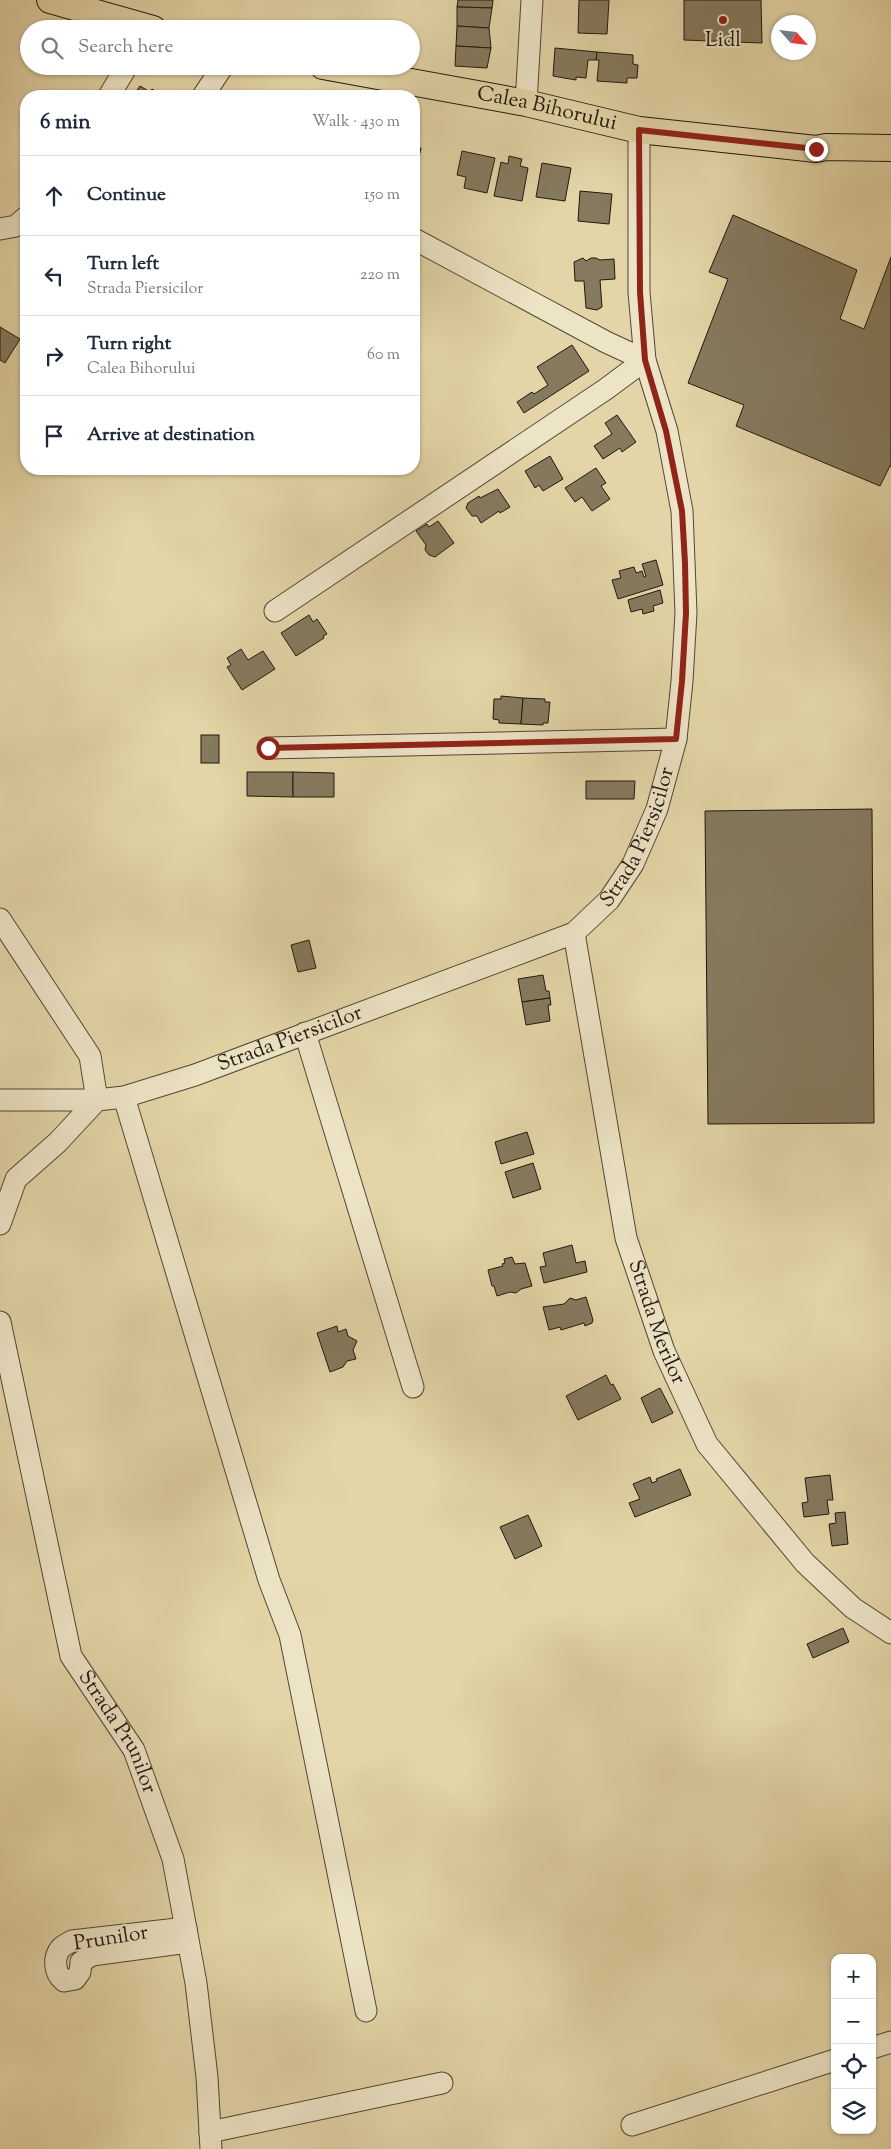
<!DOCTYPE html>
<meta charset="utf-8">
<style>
:root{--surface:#fff;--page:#f2f2f3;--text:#1f2937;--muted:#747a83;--line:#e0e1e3}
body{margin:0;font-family:"Sorts Mill Goudy",serif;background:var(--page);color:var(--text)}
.controls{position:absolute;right:15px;bottom:15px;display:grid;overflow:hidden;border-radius:10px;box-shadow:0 1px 4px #0004}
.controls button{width:45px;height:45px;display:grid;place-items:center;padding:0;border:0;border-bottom:1px solid var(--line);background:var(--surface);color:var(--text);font:25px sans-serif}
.compass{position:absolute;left:771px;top:15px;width:45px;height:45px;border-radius:50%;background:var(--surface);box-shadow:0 1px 4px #0004;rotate:117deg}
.stop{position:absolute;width:15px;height:15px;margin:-11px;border:4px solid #8f2418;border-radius:50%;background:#fff}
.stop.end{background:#8f2418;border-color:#fff;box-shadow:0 1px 5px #0008}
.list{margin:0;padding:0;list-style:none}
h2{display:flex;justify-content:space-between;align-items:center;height:65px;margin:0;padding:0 20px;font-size:21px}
h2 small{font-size:16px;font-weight:400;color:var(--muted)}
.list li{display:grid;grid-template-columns:32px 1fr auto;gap:15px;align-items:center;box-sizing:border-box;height:80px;padding:0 20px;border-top:1px solid var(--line)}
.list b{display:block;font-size:19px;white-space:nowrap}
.list p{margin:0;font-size:16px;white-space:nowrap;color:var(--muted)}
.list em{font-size:16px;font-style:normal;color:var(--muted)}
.icon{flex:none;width:28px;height:28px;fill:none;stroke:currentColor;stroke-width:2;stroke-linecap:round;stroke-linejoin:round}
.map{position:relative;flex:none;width:891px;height:2149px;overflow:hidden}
.search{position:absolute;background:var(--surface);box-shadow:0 1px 4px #0004;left:20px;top:20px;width:400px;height:55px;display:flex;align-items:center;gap:12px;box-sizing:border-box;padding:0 18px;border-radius:28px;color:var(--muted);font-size:19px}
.panel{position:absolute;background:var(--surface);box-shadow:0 1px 4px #0004;left:20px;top:90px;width:400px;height:385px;border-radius:20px}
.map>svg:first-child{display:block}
.building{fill:#857a5e;stroke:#20180e}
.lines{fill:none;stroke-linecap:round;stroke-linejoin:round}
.minor-casing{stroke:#514734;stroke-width:23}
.major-casing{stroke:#20180e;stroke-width:28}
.minor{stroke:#ede4c6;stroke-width:21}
.major{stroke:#e3d5a7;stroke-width:26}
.route{stroke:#8f2418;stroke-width:6}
.poi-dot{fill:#8f2418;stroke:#ede4c6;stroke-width:2}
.labels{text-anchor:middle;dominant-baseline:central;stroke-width:4;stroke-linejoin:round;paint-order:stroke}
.poi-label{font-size:21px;fill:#20180e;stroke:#ede4c6}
.street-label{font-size:21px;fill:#20180e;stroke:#ede4c6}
</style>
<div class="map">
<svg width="891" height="2149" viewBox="0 0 891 2149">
<rect width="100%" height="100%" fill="#e3d5a7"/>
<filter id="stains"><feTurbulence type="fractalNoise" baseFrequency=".004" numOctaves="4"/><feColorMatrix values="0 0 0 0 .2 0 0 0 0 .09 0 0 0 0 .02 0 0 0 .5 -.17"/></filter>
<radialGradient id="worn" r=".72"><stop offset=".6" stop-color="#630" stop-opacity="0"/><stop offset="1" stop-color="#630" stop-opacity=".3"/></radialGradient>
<g class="building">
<polygon points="458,0 493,0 492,8 457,7"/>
<polygon points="579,0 609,0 607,34 578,33"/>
<polygon points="684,0 761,0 762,43 684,40"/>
<polygon points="457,7 492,8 489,28 457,26"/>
<polygon points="457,26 489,28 491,48 456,46"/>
<polygon points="456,46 491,48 487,68 455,66"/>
<polygon points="555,48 597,52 596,60 588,60 586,78 576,77 576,80 553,76"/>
<polygon points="597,52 633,55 633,64 638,65 637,78 627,78 627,83 597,81 599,60 596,60"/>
<polygon points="140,86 150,92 152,89 162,95 133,96"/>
<polygon points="414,147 421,148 415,177 419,178 415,198"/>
<polygon points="462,151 495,158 487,193 464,188 466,177 457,175"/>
<polygon points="509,156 522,159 520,166 528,168 522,201 494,196 501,162 508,164"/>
<polygon points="542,163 571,168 565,201 536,197"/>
<polygon points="580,191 612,194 609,224 578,221"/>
<polygon points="733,215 857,270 840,319 864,329 891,257 891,467 890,466 880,486 736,426 744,405 688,383 728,279 709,272"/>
<polygon points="583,258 586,261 591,258 596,258 600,260 614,259 615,279 600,280 602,307 597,310 586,308 584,281 575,281 574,262"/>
<polygon points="0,327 20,339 5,363 0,360"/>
<polygon points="572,345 589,371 524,413 517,402 532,392 534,394 548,385 537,367"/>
<polygon points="617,415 636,442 622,452 620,448 603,459 594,446 612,434 605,423"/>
<polygon points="550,456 563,479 543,491 539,485 535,488 525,471"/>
<polygon points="596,468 606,483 601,486 610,499 592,511 582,497 575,502 565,488"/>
<polygon points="498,489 510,507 500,513 499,511 481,523 477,516 472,516 466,508 468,503 479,496 480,498"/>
<polygon points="438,521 454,543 435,557 429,555 425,550 426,545 416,531 427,524 429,527"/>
<polygon points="656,560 663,585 618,599 612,580 621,578 619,571 634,567 636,573 642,571 644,577 646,576 642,564"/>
<polygon points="660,590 663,603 653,606 654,611 643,614 642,609 631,612 628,600"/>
<polygon points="309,615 313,622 317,619 327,634 323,636 324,638 296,656 281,633"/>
<polygon points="241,649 248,660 263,651 275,669 242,690 227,667 231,665 227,658"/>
<polygon points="501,696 523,698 521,724 499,723 499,720 493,719 494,699 501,699"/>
<polygon points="523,698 545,699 545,702 550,702 548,723 543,723 543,725 521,724"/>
<rect x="201" y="735" width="18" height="28"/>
<polygon points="247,772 293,772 293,797 247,796"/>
<polygon points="293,772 334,773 334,797 293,797"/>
<polygon points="586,781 635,781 634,799 586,799"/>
<polygon points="872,809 874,1123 708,1124 705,811"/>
<polygon points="309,940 316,968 298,972 291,945"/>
<polygon points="543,975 546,991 549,991 550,998 522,1002 518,979"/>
<polygon points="550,998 551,1005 548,1005 550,1021 526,1025 522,1002"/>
<polygon points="527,1132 534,1154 501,1164 495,1142"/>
<polygon points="533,1163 541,1189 513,1198 505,1172"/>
<polygon points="572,1245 576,1263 585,1261 587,1272 544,1283 540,1267 546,1266 543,1253"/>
<polygon points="512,1257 515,1264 525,1263 532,1286 521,1289 516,1293 510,1292 497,1296 494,1286 492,1286 488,1270 503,1266 502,1264 505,1263 504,1259"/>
<polygon points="586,1297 593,1320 592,1323 585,1326 584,1323 561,1330 560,1327 549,1330 543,1307 564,1304 570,1298 576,1300"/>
<polygon points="337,1326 338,1332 346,1329 348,1336 357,1341 353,1350 356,1359 347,1361 343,1367 330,1372 317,1333"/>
<polygon points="606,1375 611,1385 613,1384 621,1399 578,1420 566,1396"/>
<polygon points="660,1388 673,1413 652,1423 641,1398"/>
<polygon points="680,1469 691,1495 635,1517 629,1503 640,1499 633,1484 650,1477 652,1483 657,1481 656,1479"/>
<polygon points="830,1475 833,1500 827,1500 829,1514 804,1517 802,1503 808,1502 805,1478"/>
<polygon points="845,1512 848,1544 832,1546 829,1524 836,1523 835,1513"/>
<polygon points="528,1515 542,1546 515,1559 500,1527"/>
<polygon points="843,1628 849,1642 813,1658 807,1644"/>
</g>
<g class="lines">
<g class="minor-casing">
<g id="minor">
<polyline points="109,96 127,66"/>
<polyline points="203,96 223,66"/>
<polyline points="526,103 532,0"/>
<polyline points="0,229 16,226 26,217"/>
<polyline points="275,611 606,389 645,360 606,342 414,239"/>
<polyline points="268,748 676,739"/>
<polyline points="0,919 90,1056 97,1100 58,1142 16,1179 0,1224"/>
<path id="s1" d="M574,933L626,1238L664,1351L707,1444L805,1563L853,1608L891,1633"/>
<polyline points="305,1033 413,1387"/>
<polyline points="124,1097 269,1580 290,1635 366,2011"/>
<path id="s2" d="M0,1100H97L124,1097L195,1075L574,933L609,900L633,864L657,809L676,739L682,681L686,613L682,511L667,431L645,360L639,292V130"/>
<path id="s3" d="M0,1322L71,1656L134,1750L173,1859L196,1983L207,2077L211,2149"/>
<path d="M186,1928L72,1941C69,1943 64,1945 61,1948C53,1957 54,1973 64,1981L75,1979L80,1972L81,1962L92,1955L188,1942"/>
<polyline points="872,2048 891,2042"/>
<polyline points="632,2125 835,2060"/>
<polyline points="210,2132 442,2083"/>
</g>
</g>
<g class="major-casing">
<g id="major">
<polyline points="50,0 153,29"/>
<path id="s4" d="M323,66L526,103L639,130L816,149L826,147L891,148"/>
</g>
</g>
<use href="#minor" class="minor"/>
<use href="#major" class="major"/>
</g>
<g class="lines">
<polyline class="route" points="268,748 676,739 682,681 686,613 685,563 682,511 666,431 645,360 640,292 639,130 816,149"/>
</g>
<circle class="poi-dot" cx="723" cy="20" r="5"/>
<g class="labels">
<g class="poi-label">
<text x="723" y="41">Lidl</text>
</g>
<g class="street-label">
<text stroke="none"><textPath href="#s4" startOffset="228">Calea Bihorului</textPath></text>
<text stroke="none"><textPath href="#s2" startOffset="721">Strada Piersicilor</textPath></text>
<text stroke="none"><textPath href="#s2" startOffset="300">Strada Piersicilor</textPath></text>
<text stroke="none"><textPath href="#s1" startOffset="399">Strada Merilor</textPath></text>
<text stroke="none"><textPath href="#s3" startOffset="431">Strada Prunilor</textPath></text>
<text transform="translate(111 1939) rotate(-9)">Prunilor</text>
</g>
</g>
<rect width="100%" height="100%" filter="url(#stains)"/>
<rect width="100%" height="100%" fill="url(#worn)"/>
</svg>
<div class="controls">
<button>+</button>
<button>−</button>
<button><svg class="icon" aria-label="locate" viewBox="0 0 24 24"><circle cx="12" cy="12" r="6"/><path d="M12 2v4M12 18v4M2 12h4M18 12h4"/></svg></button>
<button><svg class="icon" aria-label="layers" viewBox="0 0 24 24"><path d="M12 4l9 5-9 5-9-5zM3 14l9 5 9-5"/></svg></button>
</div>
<svg class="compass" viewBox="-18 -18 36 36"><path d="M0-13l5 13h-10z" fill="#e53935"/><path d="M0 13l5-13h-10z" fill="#747a83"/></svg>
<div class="stop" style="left:268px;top:748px"></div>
<div class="stop end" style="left:816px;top:149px"></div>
<div class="search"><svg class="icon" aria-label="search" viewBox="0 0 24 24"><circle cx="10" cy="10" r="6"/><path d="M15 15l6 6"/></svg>Search here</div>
<section class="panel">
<h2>6 min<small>Walk · 430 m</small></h2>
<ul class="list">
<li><svg class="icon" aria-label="ahead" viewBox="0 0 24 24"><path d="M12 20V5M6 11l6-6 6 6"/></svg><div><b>Continue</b></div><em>150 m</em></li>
<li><svg class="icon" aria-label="left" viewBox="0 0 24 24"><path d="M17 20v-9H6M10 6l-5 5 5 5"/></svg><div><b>Turn left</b><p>Strada Piersicilor</p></div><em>220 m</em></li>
<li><svg class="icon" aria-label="right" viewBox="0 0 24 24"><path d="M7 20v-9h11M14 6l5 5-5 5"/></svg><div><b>Turn right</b><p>Calea Bihorului</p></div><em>60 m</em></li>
<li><svg class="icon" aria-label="arrive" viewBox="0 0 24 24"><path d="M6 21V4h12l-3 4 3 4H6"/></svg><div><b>Arrive at destination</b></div></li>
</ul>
</section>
</div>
